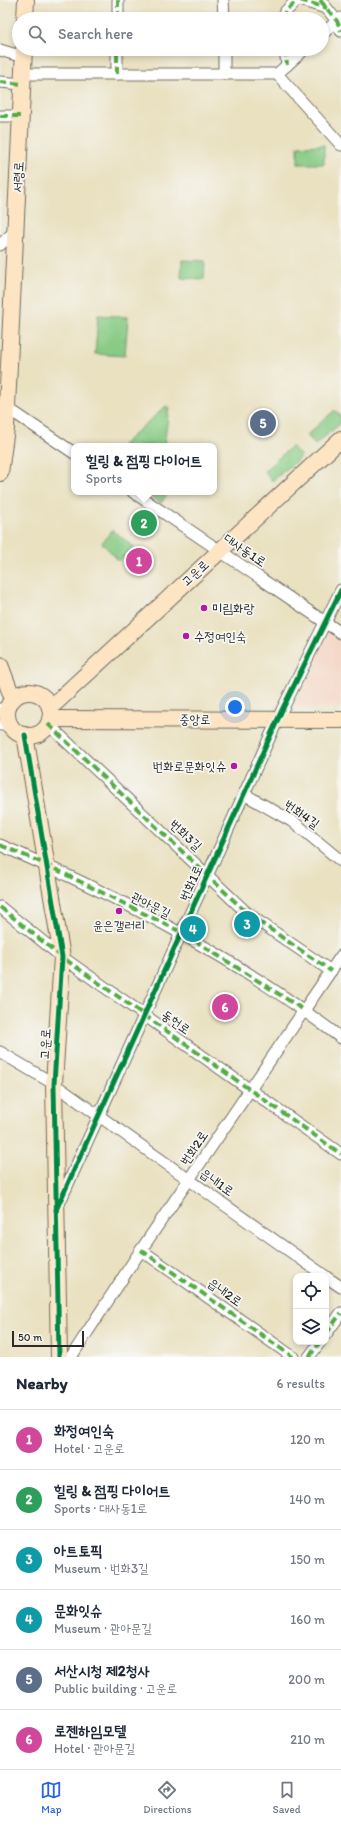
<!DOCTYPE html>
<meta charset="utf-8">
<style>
:root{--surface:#fff;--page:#f2f2f3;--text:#1f2937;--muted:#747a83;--line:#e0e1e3;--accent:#2563eb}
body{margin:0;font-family:Itim,"Poor Story",sans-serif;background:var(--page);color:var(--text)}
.controls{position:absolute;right:12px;bottom:12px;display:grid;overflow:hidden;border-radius:8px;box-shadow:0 2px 6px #0003}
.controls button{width:36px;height:36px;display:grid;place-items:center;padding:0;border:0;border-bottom:1px solid var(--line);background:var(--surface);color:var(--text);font:20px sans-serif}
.scale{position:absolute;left:12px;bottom:10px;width:72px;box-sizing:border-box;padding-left:4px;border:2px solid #2b2b2b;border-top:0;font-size:11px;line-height:14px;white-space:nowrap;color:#2b2b2b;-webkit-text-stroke:3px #f6f6f2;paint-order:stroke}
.you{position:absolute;left:235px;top:707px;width:14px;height:14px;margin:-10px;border:3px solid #fff;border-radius:50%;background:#1a73e8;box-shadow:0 0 0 6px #1a73e833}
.badge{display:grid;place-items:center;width:26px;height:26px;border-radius:50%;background:var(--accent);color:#fff;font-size:13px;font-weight:700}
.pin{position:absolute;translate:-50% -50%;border:2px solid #fff;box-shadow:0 1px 4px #0006}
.popup{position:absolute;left:71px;top:443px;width:146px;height:52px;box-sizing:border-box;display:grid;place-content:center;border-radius:8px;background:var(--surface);filter:drop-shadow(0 1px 3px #0005);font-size:13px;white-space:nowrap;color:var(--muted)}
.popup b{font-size:15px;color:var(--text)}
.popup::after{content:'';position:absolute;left:50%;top:100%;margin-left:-8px;border:8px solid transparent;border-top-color:var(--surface)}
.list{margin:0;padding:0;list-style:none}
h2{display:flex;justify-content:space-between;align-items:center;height:52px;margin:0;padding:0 16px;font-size:17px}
h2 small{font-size:13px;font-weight:400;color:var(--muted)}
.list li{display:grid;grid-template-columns:26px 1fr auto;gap:12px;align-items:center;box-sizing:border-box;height:60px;padding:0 16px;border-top:1px solid var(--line)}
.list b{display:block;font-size:15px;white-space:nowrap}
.list p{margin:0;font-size:13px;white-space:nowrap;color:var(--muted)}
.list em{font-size:13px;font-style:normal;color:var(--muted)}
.icon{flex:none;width:22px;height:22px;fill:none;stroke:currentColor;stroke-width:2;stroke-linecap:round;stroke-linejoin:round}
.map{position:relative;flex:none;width:341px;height:1357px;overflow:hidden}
.search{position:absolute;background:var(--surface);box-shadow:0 2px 6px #0003;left:12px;right:12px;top:12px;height:44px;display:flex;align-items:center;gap:10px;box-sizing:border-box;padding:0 14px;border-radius:22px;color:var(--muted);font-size:15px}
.sheet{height:412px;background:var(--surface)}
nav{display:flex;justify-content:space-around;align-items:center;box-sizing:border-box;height:56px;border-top:1px solid var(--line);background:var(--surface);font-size:11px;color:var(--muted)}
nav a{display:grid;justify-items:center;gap:2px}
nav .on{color:var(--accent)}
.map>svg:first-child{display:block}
.built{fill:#f4d3c0}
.green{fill:#87cb84;stroke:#597b58}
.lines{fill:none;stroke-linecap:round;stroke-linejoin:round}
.street-casing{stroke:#6e6b60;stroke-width:13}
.secondary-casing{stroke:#6e6b60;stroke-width:18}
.street{stroke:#fff;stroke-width:11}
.secondary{stroke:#fde5c4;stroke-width:16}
.quiet{stroke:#54ab44;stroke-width:4;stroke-dasharray:8 4;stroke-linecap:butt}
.cycleway-casing{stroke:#f6f6f2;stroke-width:8}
.cycleway{stroke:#00873e;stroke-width:5}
.poi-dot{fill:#b5179e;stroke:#f6f6f2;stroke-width:1.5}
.labels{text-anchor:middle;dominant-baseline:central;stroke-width:3.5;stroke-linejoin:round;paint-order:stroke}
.street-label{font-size:13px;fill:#2b2b2b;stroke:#f6f6f2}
.poi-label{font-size:13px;fill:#2b2b2b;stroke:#f6f6f2;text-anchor:start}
</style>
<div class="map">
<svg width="341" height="1357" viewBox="0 0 341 1357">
<rect width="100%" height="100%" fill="#f6f6f2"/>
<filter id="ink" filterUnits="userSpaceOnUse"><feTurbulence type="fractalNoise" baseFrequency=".025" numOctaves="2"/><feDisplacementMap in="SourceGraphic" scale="8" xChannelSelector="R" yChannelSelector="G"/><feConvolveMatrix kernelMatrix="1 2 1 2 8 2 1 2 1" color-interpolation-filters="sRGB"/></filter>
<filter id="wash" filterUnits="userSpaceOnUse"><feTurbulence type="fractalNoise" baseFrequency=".012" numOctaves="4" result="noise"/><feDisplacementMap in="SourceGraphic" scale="16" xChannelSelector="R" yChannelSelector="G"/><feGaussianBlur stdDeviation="0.9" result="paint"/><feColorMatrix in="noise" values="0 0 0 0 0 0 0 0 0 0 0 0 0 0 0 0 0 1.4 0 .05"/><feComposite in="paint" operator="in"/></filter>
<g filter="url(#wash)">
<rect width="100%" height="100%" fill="#eae1c1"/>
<polygon class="built" points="331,629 341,636 341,707 287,709 325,632"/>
<g class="green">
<polygon points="324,145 324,164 298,164 298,146"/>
<polygon points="182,260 205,261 204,279 181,278"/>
<polygon points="98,315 128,317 125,356 95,354"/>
<polygon points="166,406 169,408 164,446 121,446"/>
<polygon points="335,410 341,417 341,423 315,445 307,435"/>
<polygon points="292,446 301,457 272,481 264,471"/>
<polygon points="142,492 169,492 161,503"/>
<polygon points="112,530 134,547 119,561 102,543"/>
</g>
</g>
<g filter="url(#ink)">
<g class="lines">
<g class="street-casing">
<g id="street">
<polyline points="223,0 224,19"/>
<polyline points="300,0 326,8"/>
<polyline points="320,0 337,21 341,31"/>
<polyline points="118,19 118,0"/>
<polyline points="282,19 285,12 297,0"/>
<polyline points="322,34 341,18"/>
<polyline points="224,49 224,74"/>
<polyline points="285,49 287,65"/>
<polyline points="0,50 23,57"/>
<polyline points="23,74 277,74 305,49"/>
<polyline points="117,74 117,49"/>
<polyline points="277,74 341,145"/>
<polyline points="0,82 22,84"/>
<polyline points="0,116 21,116"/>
<polyline points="0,245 15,231"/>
<polyline points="3,405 74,453"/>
<polyline points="133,492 341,633"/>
<polyline points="0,709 7,714"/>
<polyline points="48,724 248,914 331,971"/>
<polyline points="0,725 11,725"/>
<polyline points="244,794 295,823 341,861"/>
<path d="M0,845C120,897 237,958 341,1038"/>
<polyline points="0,907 62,957 341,1154"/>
<polyline points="0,1052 54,1084 325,1276"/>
<polyline points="58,1206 282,710 341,590"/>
<polyline points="141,1250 293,1357"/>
<polyline points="326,1277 341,1287"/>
<polyline points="326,1334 341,1313"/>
<polyline points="71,1357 141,1250 341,956"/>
<polyline points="309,1357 320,1342"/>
</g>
</g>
<g class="secondary-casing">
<g id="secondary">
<polyline points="25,19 26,0"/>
<polyline points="0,473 6,428 24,49"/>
<polyline points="0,665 13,699"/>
<circle cx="29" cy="714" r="22"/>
<polyline points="50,708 341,439"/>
<polyline points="50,719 341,720"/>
<polyline points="25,735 62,957 54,1084 59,1357"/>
</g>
</g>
<use href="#street" class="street"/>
<use href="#secondary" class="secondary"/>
<g class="quiet">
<polyline points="300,0 327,8"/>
<polyline points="320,0 337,21 341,31"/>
<polyline points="118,19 118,0"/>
<polyline points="282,19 285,12 297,0"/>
<polyline points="285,49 287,65"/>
<polyline points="117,74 117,49"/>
<polyline points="0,82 22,84"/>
<polyline points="0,116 21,116"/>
<polyline points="48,724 248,914 331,971"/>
<polyline points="0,845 45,864 181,932 304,1010"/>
<polyline points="0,907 62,957 341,1154"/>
<polyline points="141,1250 293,1357"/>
<polyline points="326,1334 341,1313"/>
<polyline points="309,1357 320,1342"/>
</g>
<g class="cycleway-casing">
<g id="cycleway">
<polyline points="25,735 62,957 54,1084 59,1357"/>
<polyline points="56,1210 282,710 341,590"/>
</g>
</g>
<use href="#cycleway" class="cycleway"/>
</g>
</g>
<g class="poi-dot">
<circle cx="204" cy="608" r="4"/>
<circle cx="186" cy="636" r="4"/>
<circle cx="234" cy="766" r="4"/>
<circle cx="119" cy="911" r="4"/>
</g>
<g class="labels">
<g class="street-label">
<text transform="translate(18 177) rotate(-87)">서령로</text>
<text transform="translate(245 550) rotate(34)">대사동1로</text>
<text transform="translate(195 573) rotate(-43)">고운로</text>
<text x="195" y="719">중앙로</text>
<text transform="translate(302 814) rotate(35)">번화4길</text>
<text transform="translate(186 835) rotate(43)">번화3길</text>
<text transform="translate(191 883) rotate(-66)">번화1로</text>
<text transform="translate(151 905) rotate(26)">관아문길</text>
<text transform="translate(176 1022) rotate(35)">동헌로</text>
<text transform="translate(45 1044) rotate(-87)">고운로</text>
<text transform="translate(194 1148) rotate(-56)">번화2로</text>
<text transform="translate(217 1182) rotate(35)">읍내1로</text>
<text transform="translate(225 1292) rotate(35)">읍내2로</text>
</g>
<g class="poi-label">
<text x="212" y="608">미림화랑</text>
<text x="194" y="636">수정여인숙</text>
<text x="226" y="766" text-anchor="end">번화로문화잇슈</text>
<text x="119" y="925" text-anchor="middle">윤은갤러리</text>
</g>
</g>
</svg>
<div class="controls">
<button><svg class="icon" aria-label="locate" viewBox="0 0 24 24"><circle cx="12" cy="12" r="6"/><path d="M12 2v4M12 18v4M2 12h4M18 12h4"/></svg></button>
<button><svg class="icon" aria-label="layers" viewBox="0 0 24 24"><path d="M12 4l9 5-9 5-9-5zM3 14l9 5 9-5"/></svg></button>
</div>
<div class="scale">50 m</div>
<div class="you"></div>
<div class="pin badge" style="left:139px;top:561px;background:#d1479c">1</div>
<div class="pin badge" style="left:144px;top:523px;background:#2e9e5b">2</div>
<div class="popup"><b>힐링 &amp; 점핑 다이어트</b>Sports</div>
<div class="pin badge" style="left:247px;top:924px;background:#0f9aa8">3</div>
<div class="pin badge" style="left:193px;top:929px;background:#0f9aa8">4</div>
<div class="pin badge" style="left:263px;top:423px;background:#5c6f8a">5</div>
<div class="pin badge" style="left:225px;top:1007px;background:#d1479c">6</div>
<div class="search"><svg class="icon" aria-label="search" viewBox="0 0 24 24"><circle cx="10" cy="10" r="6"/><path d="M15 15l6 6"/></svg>Search here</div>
</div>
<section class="sheet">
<h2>Nearby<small>6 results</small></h2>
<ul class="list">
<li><span class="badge" style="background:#d1479c">1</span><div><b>화정여인숙</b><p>Hotel · 고운로</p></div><em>120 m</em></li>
<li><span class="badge" style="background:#2e9e5b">2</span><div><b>힐링 &amp; 점핑 다이어트</b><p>Sports · 대사동1로</p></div><em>140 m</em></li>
<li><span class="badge" style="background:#0f9aa8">3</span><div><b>아트토픽</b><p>Museum · 번화3길</p></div><em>150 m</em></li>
<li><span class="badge" style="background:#0f9aa8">4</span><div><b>문화잇슈</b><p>Museum · 관아문길</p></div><em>160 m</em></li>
<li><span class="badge" style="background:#5c6f8a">5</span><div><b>서산시청 제2청사</b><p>Public building · 고운로</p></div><em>200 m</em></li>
<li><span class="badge" style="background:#d1479c">6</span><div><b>로젠하임모텔</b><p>Hotel · 관아문길</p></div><em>210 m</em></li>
</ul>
</section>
<nav>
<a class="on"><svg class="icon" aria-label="map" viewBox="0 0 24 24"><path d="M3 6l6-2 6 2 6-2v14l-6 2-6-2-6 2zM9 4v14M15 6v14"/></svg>Map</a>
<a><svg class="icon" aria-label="directions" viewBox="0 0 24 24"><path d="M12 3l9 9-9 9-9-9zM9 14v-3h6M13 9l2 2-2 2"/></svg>Directions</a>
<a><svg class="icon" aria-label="saved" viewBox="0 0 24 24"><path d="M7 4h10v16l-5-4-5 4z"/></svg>Saved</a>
</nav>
